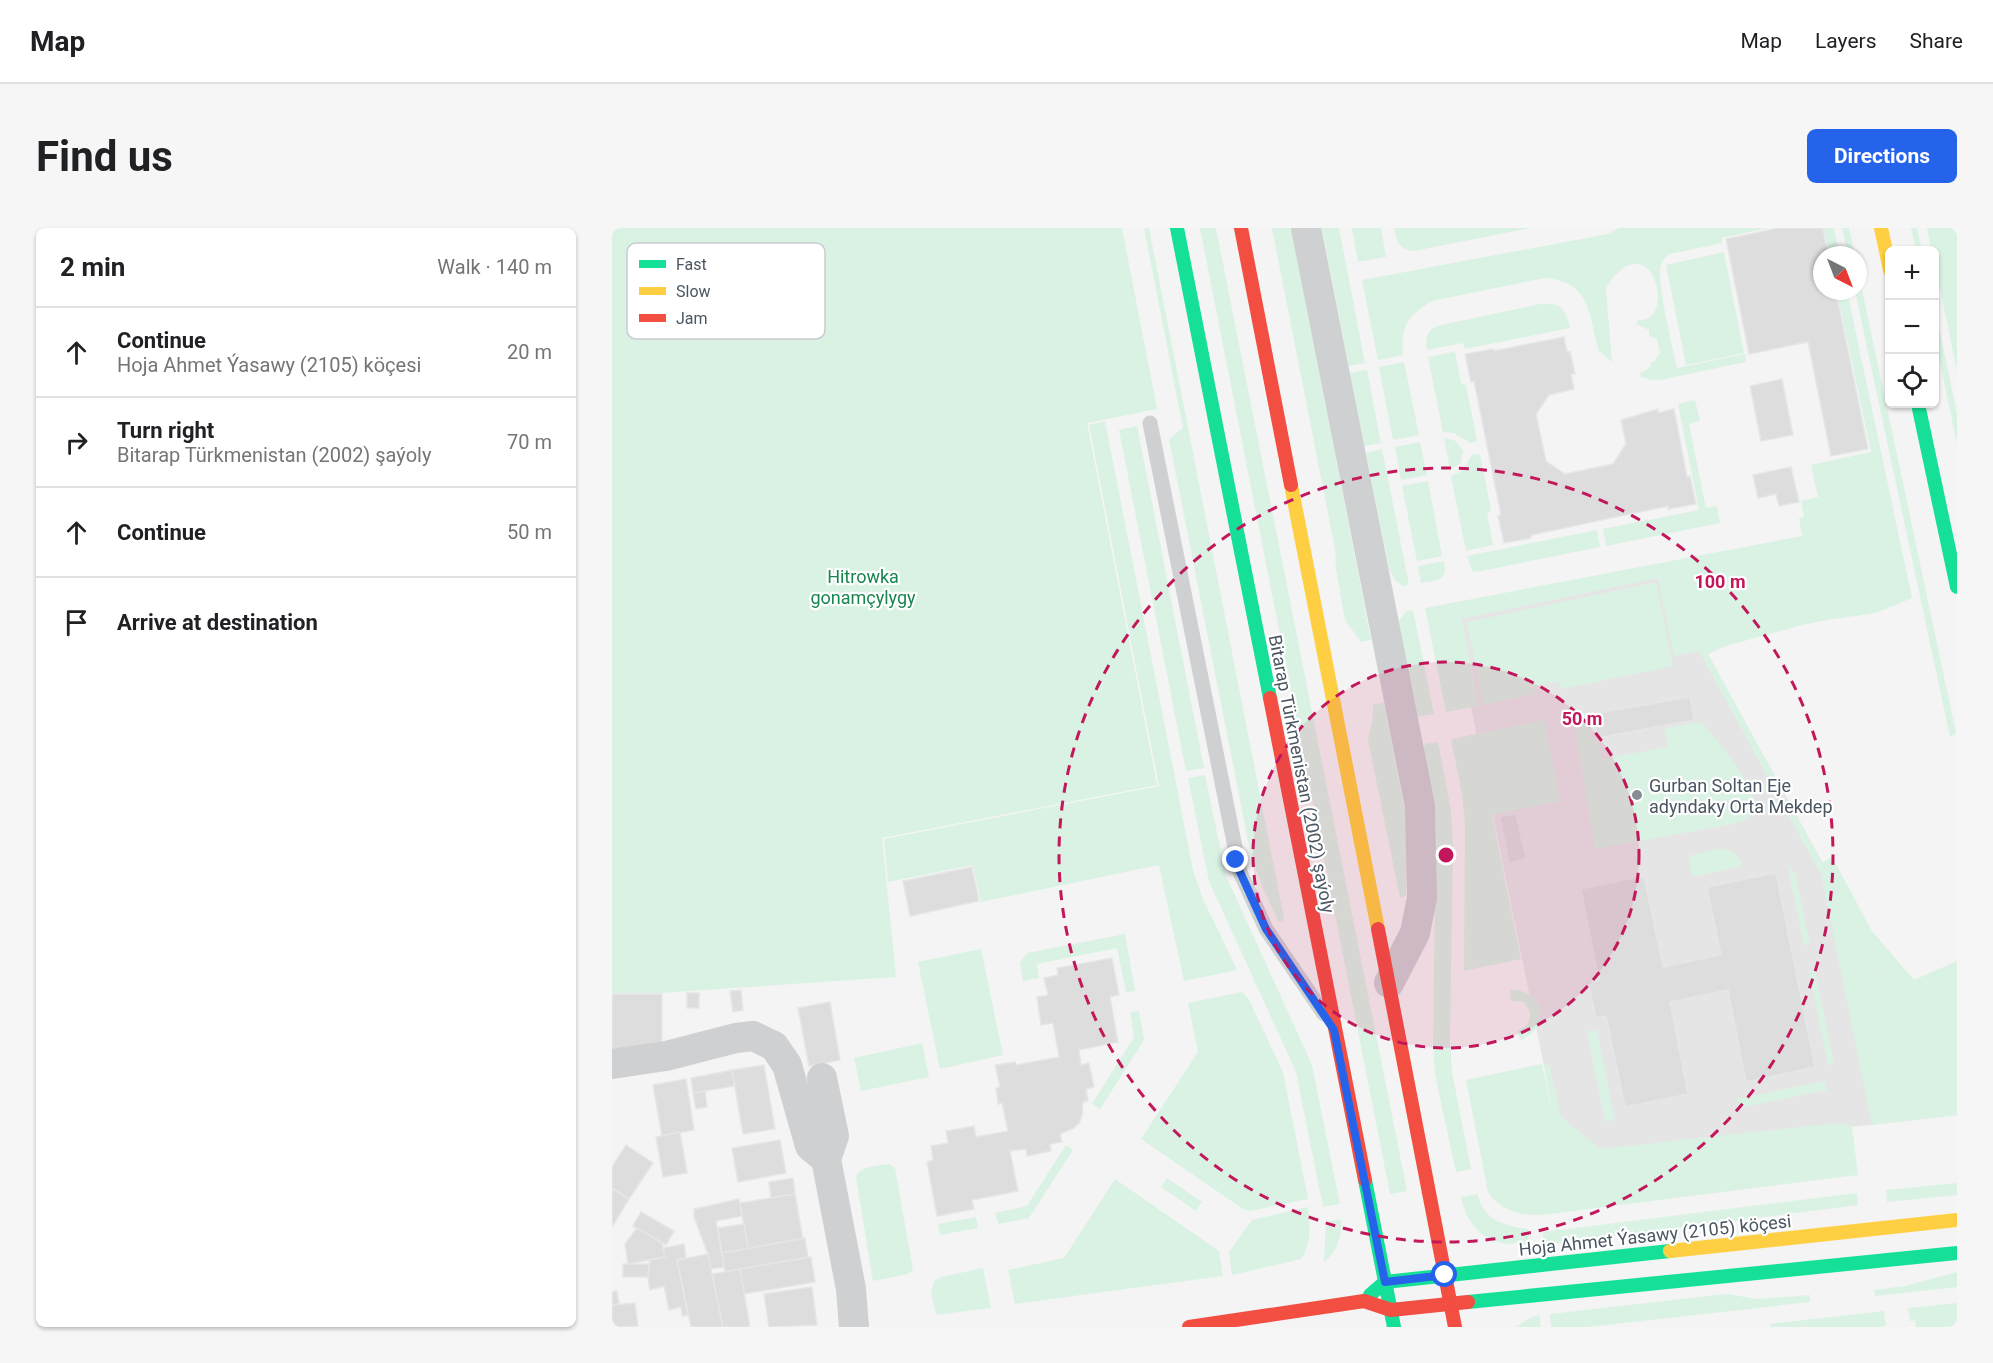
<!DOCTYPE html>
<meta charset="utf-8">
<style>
:root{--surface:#fff;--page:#f6f6f6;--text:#202124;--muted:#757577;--line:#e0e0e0;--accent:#2563eb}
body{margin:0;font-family:Roboto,sans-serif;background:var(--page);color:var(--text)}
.controls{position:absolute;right:18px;top:18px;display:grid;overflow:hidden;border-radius:9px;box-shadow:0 2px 4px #0004}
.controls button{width:54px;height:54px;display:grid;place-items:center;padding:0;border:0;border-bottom:2px solid var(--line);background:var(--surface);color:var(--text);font:30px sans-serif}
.compass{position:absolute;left:1201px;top:18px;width:54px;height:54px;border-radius:50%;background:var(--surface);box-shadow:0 2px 4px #0004;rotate:138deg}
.stop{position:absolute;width:18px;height:18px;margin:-14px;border:4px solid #2563eb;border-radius:50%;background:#fff}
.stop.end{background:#2563eb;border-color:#fff;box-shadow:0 2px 6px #0008}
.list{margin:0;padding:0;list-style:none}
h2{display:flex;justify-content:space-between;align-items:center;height:78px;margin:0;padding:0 24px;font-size:26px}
h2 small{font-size:20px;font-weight:400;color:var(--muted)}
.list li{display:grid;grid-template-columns:39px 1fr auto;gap:18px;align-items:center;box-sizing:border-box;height:90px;padding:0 24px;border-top:2px solid var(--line)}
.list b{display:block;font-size:22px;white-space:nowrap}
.list p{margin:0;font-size:20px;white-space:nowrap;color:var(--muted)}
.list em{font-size:20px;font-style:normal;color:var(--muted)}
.icon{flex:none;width:33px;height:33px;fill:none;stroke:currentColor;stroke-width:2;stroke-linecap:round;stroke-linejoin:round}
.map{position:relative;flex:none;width:1345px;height:1099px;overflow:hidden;border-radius:9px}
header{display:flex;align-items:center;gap:36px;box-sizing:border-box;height:84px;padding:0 30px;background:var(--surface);border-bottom:2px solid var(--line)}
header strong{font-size:28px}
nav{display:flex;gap:33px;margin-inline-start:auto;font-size:21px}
.intro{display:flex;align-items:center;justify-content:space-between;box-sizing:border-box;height:144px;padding:0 36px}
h1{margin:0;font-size:42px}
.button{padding:15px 27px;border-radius:9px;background:var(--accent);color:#fff;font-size:21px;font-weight:700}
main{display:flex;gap:36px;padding:0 36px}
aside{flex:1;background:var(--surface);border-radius:9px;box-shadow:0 2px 4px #0004}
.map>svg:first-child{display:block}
.education{fill:#e6e5e6}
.green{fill:#d9f2e3;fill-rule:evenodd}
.building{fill:#ddddde;stroke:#e5e6e7;stroke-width:1.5}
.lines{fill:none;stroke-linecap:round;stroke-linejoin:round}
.lane{stroke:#ced0d2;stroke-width:15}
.street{stroke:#ced0d2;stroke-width:30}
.fast{stroke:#16e098;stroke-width:14}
.slow{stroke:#ffcf43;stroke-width:14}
.jam{stroke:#f24e42;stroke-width:14}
.route{stroke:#2563eb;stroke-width:8}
.ring{fill:none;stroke:#c2185b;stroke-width:3;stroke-dasharray:10 8}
.poi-dot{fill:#868d94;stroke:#fff;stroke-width:2}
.labels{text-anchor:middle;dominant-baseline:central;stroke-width:4.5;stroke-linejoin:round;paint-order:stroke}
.park-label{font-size:18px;fill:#17864f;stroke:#fff}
.street-label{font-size:18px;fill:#4a5661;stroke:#fff}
.poi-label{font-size:18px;fill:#4a5661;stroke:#fff;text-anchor:start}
.key{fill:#fff;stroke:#c9ccd0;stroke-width:1.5}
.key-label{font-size:16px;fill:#4a5661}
.centre{fill:#c2185b;stroke:#fff;stroke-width:3}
.ring-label{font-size:18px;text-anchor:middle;font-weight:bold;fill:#c2185b;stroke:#fff;stroke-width:4.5;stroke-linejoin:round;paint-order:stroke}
</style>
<header>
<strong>Map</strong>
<nav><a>Map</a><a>Layers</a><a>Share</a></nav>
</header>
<div class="intro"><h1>Find us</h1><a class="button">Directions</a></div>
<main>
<aside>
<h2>2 min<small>Walk · 140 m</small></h2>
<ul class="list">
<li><svg class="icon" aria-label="ahead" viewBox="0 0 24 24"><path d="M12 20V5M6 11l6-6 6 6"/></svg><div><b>Continue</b><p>Hoja Ahmet Ýasawy (2105) köçesi</p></div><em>20 m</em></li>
<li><svg class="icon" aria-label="right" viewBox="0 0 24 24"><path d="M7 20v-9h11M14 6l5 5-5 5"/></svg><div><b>Turn right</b><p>Bitarap Türkmenistan (2002) şaýoly</p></div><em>70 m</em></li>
<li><svg class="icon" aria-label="ahead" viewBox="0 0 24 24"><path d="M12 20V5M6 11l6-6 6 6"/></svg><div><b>Continue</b></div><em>50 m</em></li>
<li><svg class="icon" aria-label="arrive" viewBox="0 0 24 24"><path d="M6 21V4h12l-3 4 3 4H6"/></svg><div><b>Arrive at destination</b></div></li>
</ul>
</aside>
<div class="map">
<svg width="1345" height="1099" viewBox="0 0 1345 1099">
<rect width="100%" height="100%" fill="#f4f4f4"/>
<polygon class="education" points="1050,343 1273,748 1345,834 1345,887 987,928 943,892 840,386"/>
<g class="green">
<polygon points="0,0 510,0 545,181 475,195 545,557 270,610 284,749 49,765 0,765"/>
<polygon points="532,0 537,0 672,690 671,693 667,694 653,665 639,628 557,211 571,200"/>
<polygon points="588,0 604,0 795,963 778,966"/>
<polygon points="660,0 679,0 759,412 749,414 733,392 724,341 723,321"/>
<polygon points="710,0 727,0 753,135 737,138"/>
<polygon points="740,0 769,0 774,29 746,34"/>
<path d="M782,0H918L802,23C787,22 785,13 782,0Z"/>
<path d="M1007,0H1156L1110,10V15L1058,26C1054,29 1050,32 1049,37C1044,55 1061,119 1065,140L1133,126L1134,134L1048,152H1040L1029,149L1028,145L1038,140L1039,134H1042L1048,124L1045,111L1037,108V102L1024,96L1026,92C1062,96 1045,13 1009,42C1002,48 997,53 994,61L1000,134L987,123C977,89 980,54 933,50L820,73C796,87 788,99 791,127L766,132L750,52L996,6Z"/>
<polygon points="1212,0 1222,0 1227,27 1217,27"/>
<polygon points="1230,0 1237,0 1243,27 1236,27"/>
<polygon points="1299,0 1305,0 1310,22 1304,22"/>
<polygon points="1315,0 1345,0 1345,143 1323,37 1322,22 1319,22"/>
<polygon points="1112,24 1132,125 1074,137 1054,37"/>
<polygon points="1246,43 1344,505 1338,509 1243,63 1246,63"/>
<polygon points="1225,63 1235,63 1300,370 1264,385 1214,392 1190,397 1114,418 1096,426 1171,563 1165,566 1087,423 1062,428 1046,350 850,391 867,478 834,484 813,380 1190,308 1187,290 1192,289 1189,273 1206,269 1199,237 1259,224"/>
<path d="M928,76C949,74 954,81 958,100L853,121L851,115L815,122C813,112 814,103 825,98Z"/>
<polygon points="1323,80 1345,186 1345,216 1323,110"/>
<polygon points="843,124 849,155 854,157 865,213 858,215 842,205 831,204 816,129"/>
<polygon points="792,134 807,207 781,212 767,139"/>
<polygon points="755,142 769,215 752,218 738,145"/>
<polygon points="1083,172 1088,193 1077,196 1094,280 1105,278 1108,295 994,318 991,301 1087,282 1066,176"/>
<polygon points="493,193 581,642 591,671 625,742 572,753 547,637 369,674 361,637 276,654 272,611 547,558 477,197"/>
<polygon points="525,198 592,540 574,543 507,202"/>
<polygon points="832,210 844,213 851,223 849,235 838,242"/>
<polygon points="808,214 815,247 789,252 783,219"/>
<polygon points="770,221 797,357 791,358 783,352 777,341 754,225"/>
<polygon points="868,226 879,282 875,286 881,317 854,323 839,248 850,243 860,227"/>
<polygon points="816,253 830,328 805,333 790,258"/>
<polygon points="985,302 988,319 864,344 860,343 855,328"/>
<path d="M832,333C836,354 826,352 809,355L806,338Z"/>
<polygon points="1044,354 1061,438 949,461 947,453 922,458 924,466 871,477 855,394"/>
<polygon points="801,382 822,486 804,489 787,393 794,384"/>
<polygon points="772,474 794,587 794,668 788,670 756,512 761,488 761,477"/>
<path d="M975,485L981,513L986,512L990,531L1056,519L1053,500L1088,494C1101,504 1147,564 1143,580C1141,590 1130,593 1121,596L983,621L961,487Z"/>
<polygon points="932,492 948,573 880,587 909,731 852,743 853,597 850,566 839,511"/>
<polygon points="826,514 839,582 841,618 838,814 840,844 859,941 844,944 823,847 821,815 824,599 811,520 813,516"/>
<polygon points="593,547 614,648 700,837 728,976 711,979 684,844 597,653 576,550"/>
<path d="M1182,584L1210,635L1220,629L1260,703L1302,752L1345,733V887L1260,897L1209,646L1176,587ZM1223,658L1273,748L1318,802L1272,748Z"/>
<path d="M1107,621C1120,620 1127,626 1130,638L1080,649L1076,628Z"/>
<polygon points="1175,635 1183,646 1198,716 1192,718"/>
<polygon points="513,706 523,763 514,764 505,720 425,736 427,750 411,753 408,735 415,725"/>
<polygon points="369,721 391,827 328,841 306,734"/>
<polygon points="1203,742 1222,836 1216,837 1197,743"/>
<path d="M898,762C932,760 941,800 908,812L905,802C914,800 919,794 918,784L912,774L899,773Z"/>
<polygon points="630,764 636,770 671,844 696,971 638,983 631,981 529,911 586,824 576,775"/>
<polygon points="527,783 532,812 488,881 480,876 522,809 518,784"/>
<polygon points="985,802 1003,892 993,894 975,804"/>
<polygon points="310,815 317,849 249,863 242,830"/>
<path d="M930,836L940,884L932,836L938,839L949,889L988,921L1226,895L1240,898L1246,947L929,987C909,988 887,982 876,964L854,852Z"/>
<polygon points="1213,853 1215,862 1127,880 1125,871"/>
<polygon points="454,917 461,922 417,990 386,996 383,985 415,978"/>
<path d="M277,936L283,940L301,1042L296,1046L261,1053L244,949C249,938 265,938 277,936Z"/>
<polygon points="555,950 590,974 584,983 549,959"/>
<polygon points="503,951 607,1023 611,1048 403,1076 396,1042 452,1030"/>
<polygon points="1345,955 1345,967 1275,974 1274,962"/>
<polygon points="1245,965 1246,977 932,1017 931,1004"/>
<path d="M866,966C870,992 893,998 916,1001L918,1017C913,1017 909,1016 906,1015C903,1015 899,1016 896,1016C869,1013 854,994 849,969Z"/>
<path d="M696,979C698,997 700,1015 689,1031L620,1047L617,1024L640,992Z"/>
<polygon points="364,989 366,1000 328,1007 326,996"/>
<path d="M729,991C730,1009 726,1022 712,1034L714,994Z"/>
<polygon points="371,1040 379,1080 324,1087 319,1064 322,1053 330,1049"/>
<polygon points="1345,1044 1345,1059 1263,1068 1262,1062 1293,1058"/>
<polygon points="1114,1066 1146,1071 1198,1067 1198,1074 976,1099 939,1099 938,1086"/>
<polygon points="1345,1075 1345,1099 1304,1099 1303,1092 1298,1093 1296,1080"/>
<polygon points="1272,1083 1274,1097 1270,1099 1159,1099 1158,1096"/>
<polygon points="927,1087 929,1099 903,1099 918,1090"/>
</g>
<g class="building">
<polygon points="1166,0 1211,0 1216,27 1210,27 1210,63 1224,63 1256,221 1219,228 1196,114 1137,126 1114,11"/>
<polygon points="952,109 955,124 958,123 963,146 959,146 962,161 937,167 924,186 934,233 953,246 1001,236 1014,216 1009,192 1046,181 1046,185 1062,181 1075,249 1078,248 1084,276 1056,281 1056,278 919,307 919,310 892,315 886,288 889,287 862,153 859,154 853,126 881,121 882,123"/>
<polygon points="1170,151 1181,207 1149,213 1138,158"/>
<polygon points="1179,239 1187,274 1167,278 1164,266 1146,270 1141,247"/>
<polygon points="1078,469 1082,492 985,510 981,486"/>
<polygon points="904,586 914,631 897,635 888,589"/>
<polygon points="360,639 367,673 298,688 291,653"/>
<polygon points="1164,645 1203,839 1134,854 1116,762 1058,774 1076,866 1013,879 994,788 984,790 976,754 987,752 969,661 1032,648 1051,739 1109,727 1095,659"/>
<polygon points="500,730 507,767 498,769 506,814 467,822 469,837 477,835 482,859 474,861 476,873 471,874 470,888 467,895 462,900 448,906 450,914 438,916 439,923 415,928 414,921 398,923 406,963 360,972 362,981 325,988 315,934 321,932 319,918 336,915 334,903 362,898 364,909 396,903 390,875 386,876 384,860 388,859 383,837 403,834 404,837 447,829 441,795 429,797 425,769 436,767 432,750 446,747 445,740"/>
<polygon points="129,762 131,782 121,784 118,763"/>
<rect x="75" y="765" width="12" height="15"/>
<rect x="0" y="766" width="50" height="55"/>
<polygon points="218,774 228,832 197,838 186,780"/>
<polygon points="152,837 163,901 131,906 120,842"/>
<polygon points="120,842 123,858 81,865 79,850"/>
<polygon points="74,851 82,902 50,908 41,857"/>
<polygon points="93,863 95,879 84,881 81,865"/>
<polygon points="68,904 75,945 51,949 44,909"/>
<polygon points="168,912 174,945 126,954 120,920"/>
<polygon points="14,917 41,935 17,971 0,960 0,939"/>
<polygon points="181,950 183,966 159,970 157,954"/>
<polygon points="0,960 17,971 0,999"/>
<polygon points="183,966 191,1011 136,1021 128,975"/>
<polygon points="127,971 130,988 104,993 112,1039 98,1041 96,1026 82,989 82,981"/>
<polygon points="29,984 62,1003 54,1017 21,998"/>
<polygon points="132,996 136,1021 110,1025 106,1000"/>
<polygon points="25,1000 50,1015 53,1029 16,1036 13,1016"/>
<polygon points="193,1010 196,1029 113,1044 110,1025"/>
<polygon points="72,1016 74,1030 65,1032 76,1087 70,1088 69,1079 57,1082 52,1058 38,1062 36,1051 38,1032 53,1029 51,1020"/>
<polygon points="96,1026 111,1099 79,1099 65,1032"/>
<polygon points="199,1029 203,1054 132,1066 128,1041"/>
<polygon points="11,1036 37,1036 36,1049 11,1049"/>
<polygon points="128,1041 138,1099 111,1099 100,1046"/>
<polygon points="200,1059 205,1097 157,1099 152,1066"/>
<polygon points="5,1063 7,1076 0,1077 0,1064"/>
<polygon points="23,1075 26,1098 0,1099 0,1077"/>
</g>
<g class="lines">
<polyline class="lane" points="538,195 628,644 654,701 712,786"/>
<g class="street">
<polyline points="694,0 808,578 810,670 803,705 777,755"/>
<polyline points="0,836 54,828 124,810 141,808 162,818 175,837 198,918 214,931"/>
<polyline points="210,850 222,908 214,931 239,1061 242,1099"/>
</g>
<g class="fast">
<polyline points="565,0 658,470"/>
<polyline points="1306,176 1345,359"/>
<polyline points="753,952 782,1099"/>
<polyline points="758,1067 773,1054 1058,1023"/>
<polyline points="856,1074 1345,1025"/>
</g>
<g class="slow">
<polyline points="1269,0 1278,42"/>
<polyline points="679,257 766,701"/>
<polyline points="1058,1023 1345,992"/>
</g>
<g class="jam">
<polyline points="629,0 679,257"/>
<polyline points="658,470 753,952"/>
<polyline points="766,701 843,1099"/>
<polyline points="577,1099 752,1073 779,1082 856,1074"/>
</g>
</g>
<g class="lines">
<polyline class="route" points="624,632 628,644 654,701 722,802 773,1054 833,1047"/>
</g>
<circle cx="834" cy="627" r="193" fill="#c2185b" fill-opacity=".12"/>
<g class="ring">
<circle cx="834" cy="627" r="193"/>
<circle cx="834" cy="627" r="387"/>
</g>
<circle class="poi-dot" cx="1025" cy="567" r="6"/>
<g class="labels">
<g class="park-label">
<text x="251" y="348">Hitrowka<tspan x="251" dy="21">gonamçylygy</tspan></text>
</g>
<g class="street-label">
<text transform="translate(690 546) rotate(79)">Bitarap Türkmenistan (2002) şaýoly</text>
<text transform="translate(1043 1007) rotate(-6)">Hoja Ahmet Ýasawy (2105) köçesi</text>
</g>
<g class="poi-label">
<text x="1037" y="557">Gurban Soltan Eje<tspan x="1037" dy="21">adyndaky Orta Mekdep</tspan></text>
</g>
</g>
<rect x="15" y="15" width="198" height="96" rx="9" class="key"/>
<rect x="27" y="32" width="27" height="8" fill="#16e098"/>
<rect x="27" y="59" width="27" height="8" fill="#ffcf43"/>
<rect x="27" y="86" width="27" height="8" fill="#f24e42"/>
<g class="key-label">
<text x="64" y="42">Fast</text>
<text x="64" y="69">Slow</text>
<text x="64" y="96">Jam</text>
</g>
<circle cx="834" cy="627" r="9" class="centre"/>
<g class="ring-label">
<text x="1108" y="360">100 m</text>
<text x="970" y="497">50 m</text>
</g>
</svg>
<div class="controls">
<button>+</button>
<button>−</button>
<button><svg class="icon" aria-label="locate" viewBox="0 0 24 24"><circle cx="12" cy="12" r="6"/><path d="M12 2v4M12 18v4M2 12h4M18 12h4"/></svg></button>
</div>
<svg class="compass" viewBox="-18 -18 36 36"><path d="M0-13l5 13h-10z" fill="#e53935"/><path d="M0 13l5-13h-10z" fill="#757577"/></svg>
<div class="stop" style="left:833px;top:1047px"></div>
<div class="stop end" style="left:624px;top:632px"></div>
</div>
</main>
